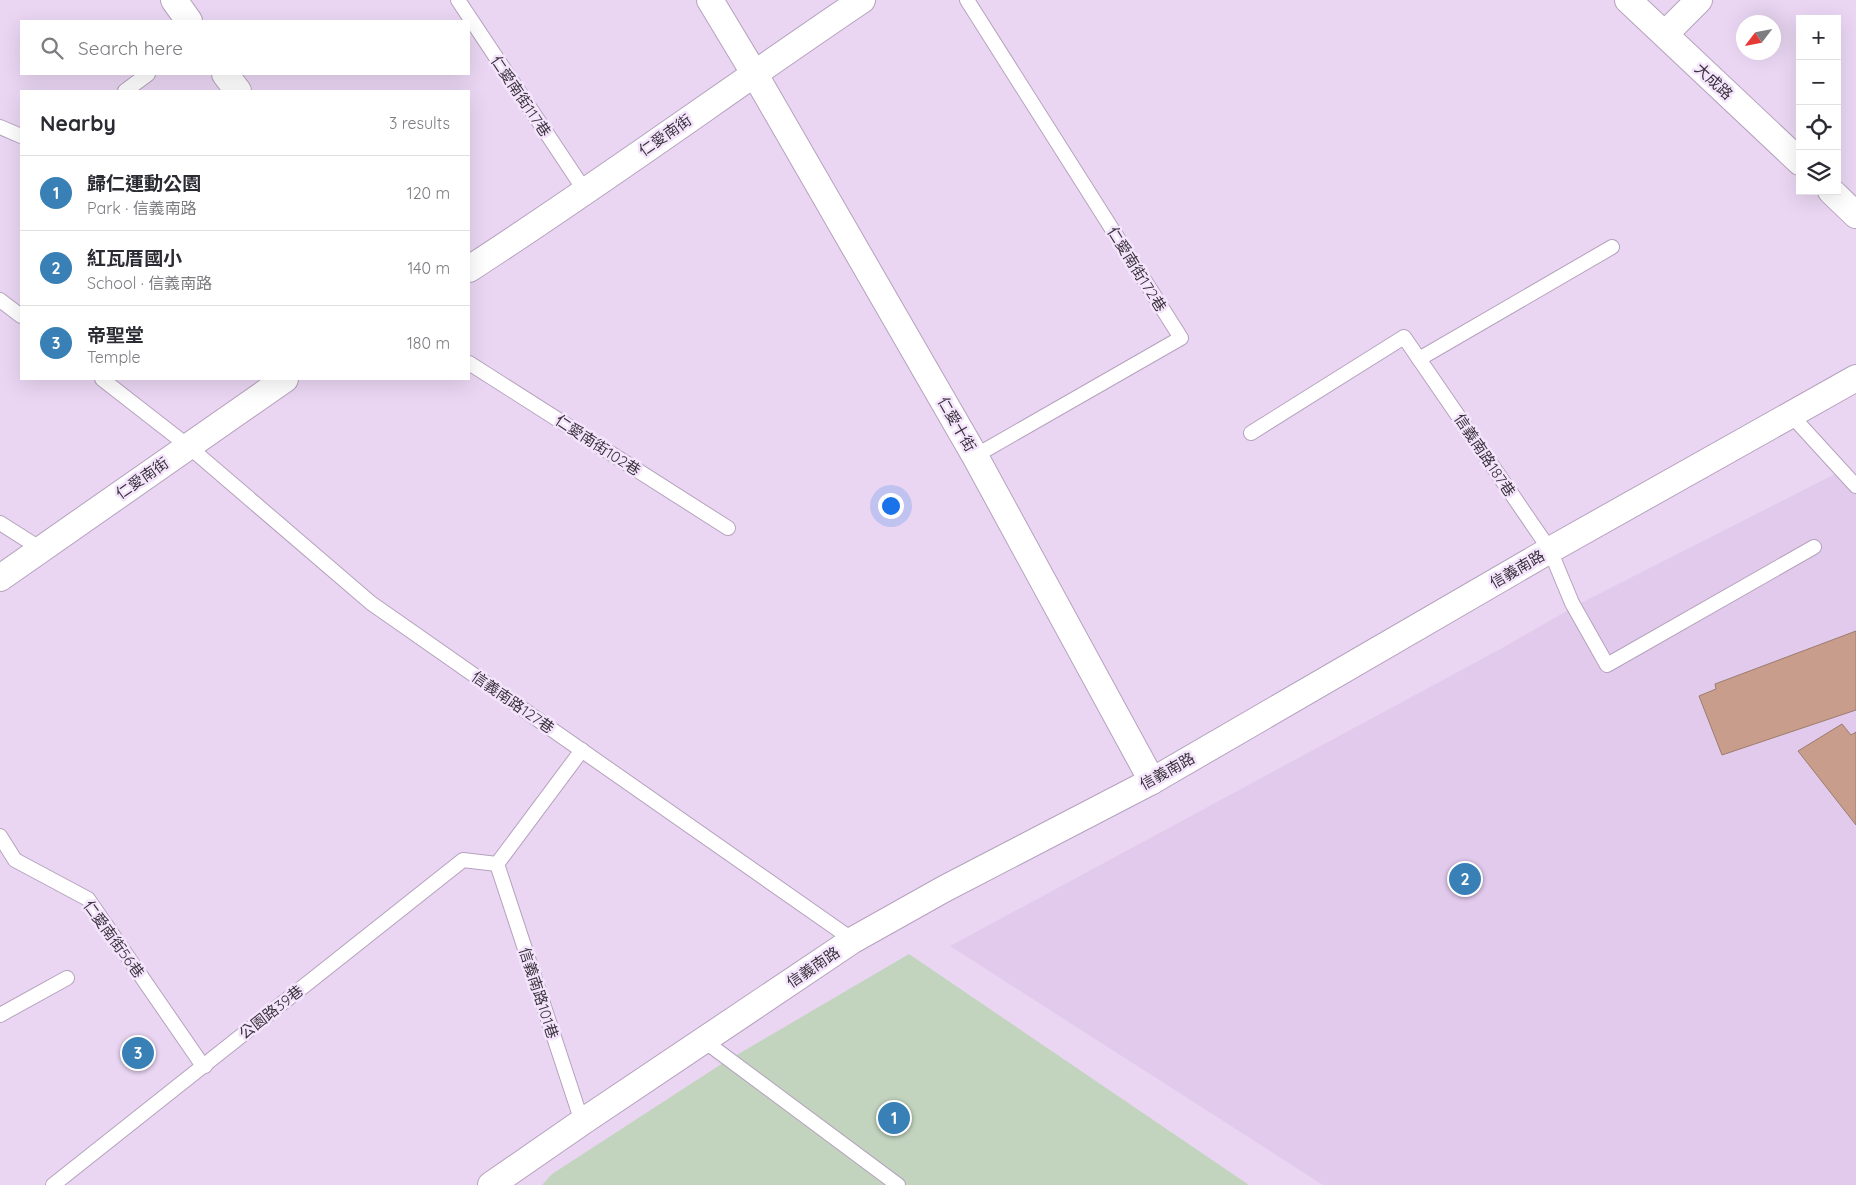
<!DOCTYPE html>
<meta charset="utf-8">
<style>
:root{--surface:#fff;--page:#f7f7f7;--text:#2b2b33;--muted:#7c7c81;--line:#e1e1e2;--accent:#3880b5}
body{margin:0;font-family:Quicksand,"Noto Sans TC",sans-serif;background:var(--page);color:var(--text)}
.controls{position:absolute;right:15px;top:15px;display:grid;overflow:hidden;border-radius:0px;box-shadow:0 5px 20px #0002}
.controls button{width:45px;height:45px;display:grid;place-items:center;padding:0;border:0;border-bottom:1px solid var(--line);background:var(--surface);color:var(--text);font:25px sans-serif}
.compass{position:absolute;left:1736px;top:15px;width:45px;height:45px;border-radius:50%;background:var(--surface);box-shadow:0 5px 20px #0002;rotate:238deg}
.you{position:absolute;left:890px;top:505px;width:18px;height:18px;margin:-12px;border:4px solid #fff;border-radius:50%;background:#1a73e8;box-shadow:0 0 0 8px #1a73e833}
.badge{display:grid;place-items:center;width:32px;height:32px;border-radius:50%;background:var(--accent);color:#fff;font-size:16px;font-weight:700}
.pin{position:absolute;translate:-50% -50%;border:2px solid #fff;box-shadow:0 1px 5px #0006}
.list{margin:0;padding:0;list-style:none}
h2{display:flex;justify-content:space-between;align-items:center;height:65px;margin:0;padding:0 20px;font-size:21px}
h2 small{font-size:16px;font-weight:400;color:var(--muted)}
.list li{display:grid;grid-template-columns:32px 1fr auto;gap:15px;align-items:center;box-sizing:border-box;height:75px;padding:0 20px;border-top:1px solid var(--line)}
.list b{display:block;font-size:19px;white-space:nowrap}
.list p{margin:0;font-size:16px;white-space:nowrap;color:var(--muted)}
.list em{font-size:16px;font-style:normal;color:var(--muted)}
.icon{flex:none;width:28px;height:28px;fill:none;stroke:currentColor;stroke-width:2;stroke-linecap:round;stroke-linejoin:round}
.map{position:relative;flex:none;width:1856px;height:1185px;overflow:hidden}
.search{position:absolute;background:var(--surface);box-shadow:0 5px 20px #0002;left:20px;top:20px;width:450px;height:55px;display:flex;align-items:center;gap:12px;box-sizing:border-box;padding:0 18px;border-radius:0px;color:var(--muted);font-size:19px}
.panel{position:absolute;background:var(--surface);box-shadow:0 5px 20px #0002;left:20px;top:90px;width:450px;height:290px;border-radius:0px}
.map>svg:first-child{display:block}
.built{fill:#e2caed}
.green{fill:#c2d4be}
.building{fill:#c99d8b;stroke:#9c7c6f}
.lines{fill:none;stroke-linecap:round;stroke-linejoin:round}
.lane-casing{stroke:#b5a2bd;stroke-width:16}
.street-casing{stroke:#b5a2bd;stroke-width:28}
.lane{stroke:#fff;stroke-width:14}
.street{stroke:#fff;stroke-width:26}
.labels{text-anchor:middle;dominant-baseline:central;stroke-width:5;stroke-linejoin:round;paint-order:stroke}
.street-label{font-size:15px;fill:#3a323d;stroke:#f5e5fc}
</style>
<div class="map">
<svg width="1856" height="1185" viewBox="0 0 1856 1185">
<rect width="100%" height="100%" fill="#ead6f3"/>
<polygon class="built" points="1837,473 1856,493 1856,1185 1323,1185 950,946 1504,647 1577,605"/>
<polygon class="green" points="909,954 1249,1185 542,1185 552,1174 723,1063"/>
<g class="building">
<polygon points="1856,631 1856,710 1722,755 1699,696 1716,689 1715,684"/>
<polygon points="1842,724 1851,735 1856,732 1856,825 1798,751"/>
</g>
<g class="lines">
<g class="lane-casing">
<g id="lane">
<polyline points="458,0 585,191"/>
<polyline points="967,0 1181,338 975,456"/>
<polyline points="125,91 148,74"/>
<polyline points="0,127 21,136"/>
<polyline points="0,300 21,316"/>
<polyline points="1419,359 1612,247"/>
<polyline points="469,363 728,528"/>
<polyline points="102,379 188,446 371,603 853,940"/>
<polyline points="1791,415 1856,486"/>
<polyline points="1251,433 1404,337 1550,550 1572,603 1607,665 1814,547"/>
<polyline points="0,523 41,549"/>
<polyline points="0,836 15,860 88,899 203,1066 205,1066"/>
<polyline points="497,864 582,1122"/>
<polyline points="497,864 582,750"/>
<polyline points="0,1015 67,978"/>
<polyline points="703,1040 898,1185"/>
<polyline points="53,1185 463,860 497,864"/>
</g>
</g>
<g class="street-casing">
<g id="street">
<polyline points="174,0 189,21"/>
<polyline points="710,0 754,73 975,456 1152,781"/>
<polyline points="1628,0 1800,162"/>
<polyline points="1665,34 1699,0"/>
<polyline points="225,74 238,91"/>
<polyline points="1831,191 1856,215"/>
<path d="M469,269C602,183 730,89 862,0"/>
<polyline points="0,578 285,379"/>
<polyline points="491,1185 582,1122 853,940 944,889 1152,781 1550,550 1856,378"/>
</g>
</g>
<use href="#lane" class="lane"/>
<use href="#street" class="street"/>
</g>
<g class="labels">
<g class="street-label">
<text transform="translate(1714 81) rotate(43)">大成路</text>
<text transform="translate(521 96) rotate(56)">仁愛南街117巷</text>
<text transform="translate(665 135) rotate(-35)">仁愛南街</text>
<text transform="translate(1137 269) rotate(58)">仁愛南街172巷</text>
<text transform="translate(957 424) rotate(60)">仁愛十街</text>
<text transform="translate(598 445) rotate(33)">仁愛南街102巷</text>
<text transform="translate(1485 455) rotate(56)">信義南路187巷</text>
<text transform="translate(142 478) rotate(-35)">仁愛南街</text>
<text transform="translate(1517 569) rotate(-30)">信義南路</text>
<text transform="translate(513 702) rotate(35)">信義南路127巷</text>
<text transform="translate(1167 771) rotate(-29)">信義南路</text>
<text transform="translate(114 939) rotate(54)">仁愛南街56巷</text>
<text transform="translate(813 967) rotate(-34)">信義南路</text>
<text transform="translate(539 993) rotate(72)">信義南路101巷</text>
<text transform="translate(271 1012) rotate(-38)">公園路39巷</text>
</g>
</g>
</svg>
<div class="controls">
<button>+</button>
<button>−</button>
<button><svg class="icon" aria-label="locate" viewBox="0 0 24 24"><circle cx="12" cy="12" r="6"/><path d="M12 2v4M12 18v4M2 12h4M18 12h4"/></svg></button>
<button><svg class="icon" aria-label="layers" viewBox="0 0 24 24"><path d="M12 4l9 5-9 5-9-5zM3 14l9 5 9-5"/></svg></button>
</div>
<svg class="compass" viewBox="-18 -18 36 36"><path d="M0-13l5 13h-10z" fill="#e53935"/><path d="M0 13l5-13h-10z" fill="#7c7c81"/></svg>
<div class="you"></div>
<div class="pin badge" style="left:894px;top:1118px">1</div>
<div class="pin badge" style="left:1465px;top:879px">2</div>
<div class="pin badge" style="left:138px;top:1053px">3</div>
<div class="search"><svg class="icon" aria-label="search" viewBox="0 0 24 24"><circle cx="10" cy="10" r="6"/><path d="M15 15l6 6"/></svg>Search here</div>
<section class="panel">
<h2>Nearby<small>3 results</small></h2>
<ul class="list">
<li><span class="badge">1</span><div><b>歸仁運動公園</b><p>Park · 信義南路</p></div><em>120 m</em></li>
<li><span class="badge">2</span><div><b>紅瓦厝國小</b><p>School · 信義南路</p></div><em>140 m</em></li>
<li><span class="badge">3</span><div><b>帝聖堂</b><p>Temple</p></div><em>180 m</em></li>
</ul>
</section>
</div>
